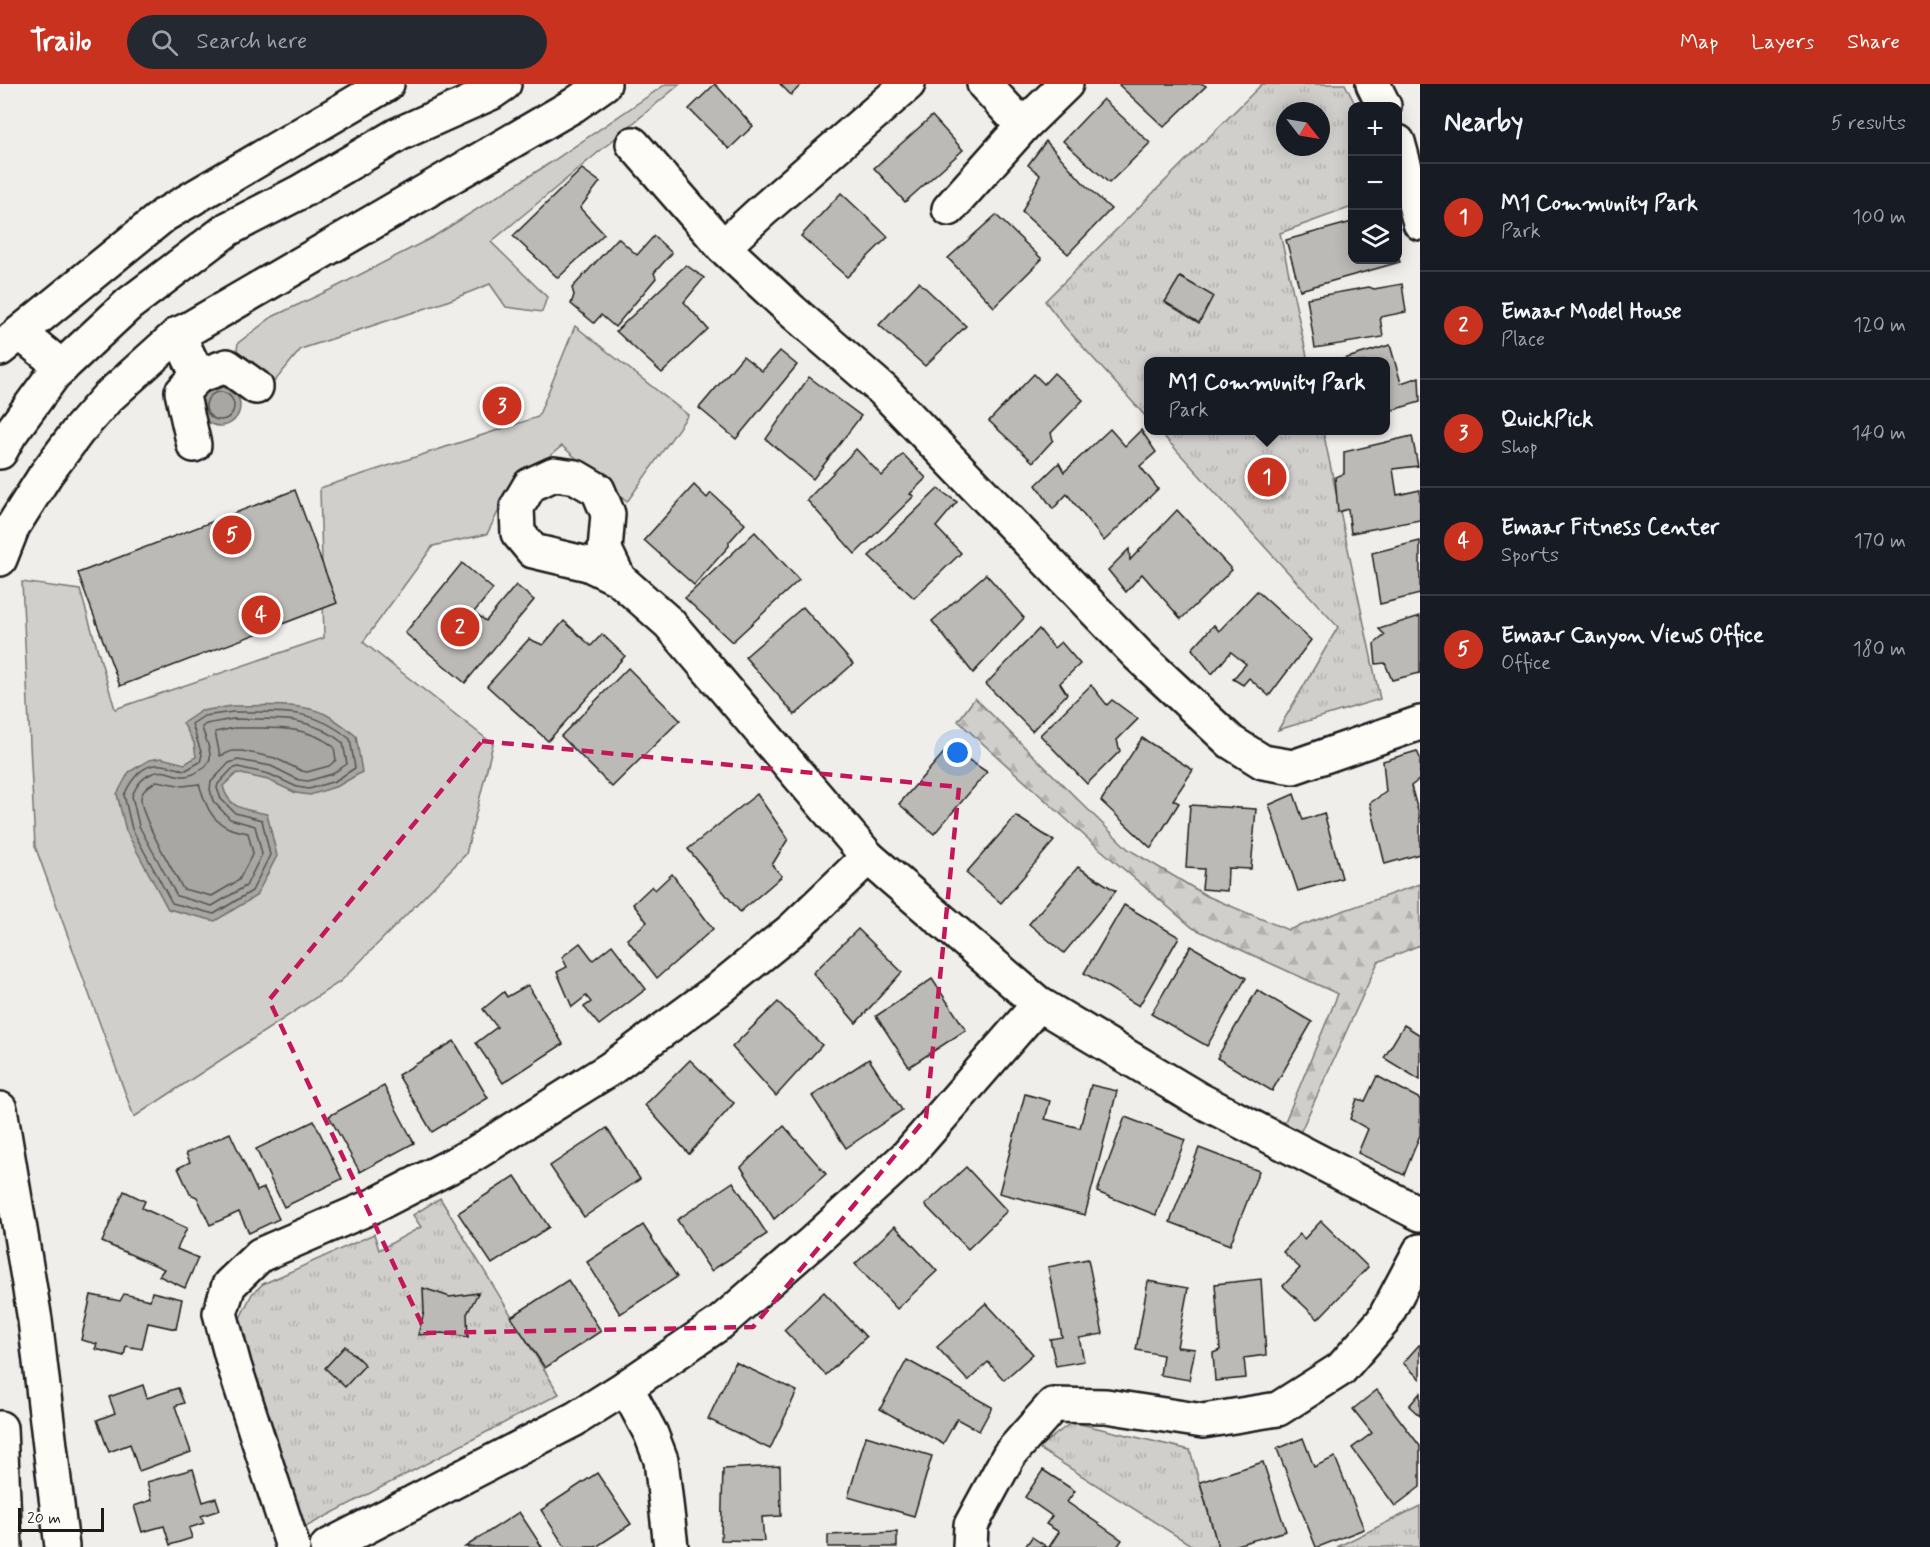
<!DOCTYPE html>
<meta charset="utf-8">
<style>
:root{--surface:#171b24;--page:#242831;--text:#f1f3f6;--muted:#9ea1a6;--line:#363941;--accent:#c8321e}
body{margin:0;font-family:Mynerve,sans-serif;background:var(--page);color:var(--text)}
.controls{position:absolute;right:18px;top:18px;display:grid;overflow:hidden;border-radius:12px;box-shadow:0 3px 15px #0003}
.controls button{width:54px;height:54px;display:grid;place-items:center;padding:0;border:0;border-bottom:2px solid var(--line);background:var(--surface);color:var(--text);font:30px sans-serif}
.compass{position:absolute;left:1276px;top:18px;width:54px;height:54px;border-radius:50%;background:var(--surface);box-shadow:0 3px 15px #0003;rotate:121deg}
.scale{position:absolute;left:18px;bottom:15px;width:86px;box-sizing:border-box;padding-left:6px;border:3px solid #1c1c1c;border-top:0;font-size:16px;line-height:21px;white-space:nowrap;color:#1c1c1c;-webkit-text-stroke:4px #fdfcf7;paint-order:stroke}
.you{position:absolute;left:958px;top:669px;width:21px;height:21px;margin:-15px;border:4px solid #fff;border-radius:50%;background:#1a73e8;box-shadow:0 0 0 9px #1a73e833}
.badge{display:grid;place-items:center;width:39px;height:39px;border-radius:50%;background:var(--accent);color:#fff;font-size:20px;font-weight:700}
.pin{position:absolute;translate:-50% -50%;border:3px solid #fff;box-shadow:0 2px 6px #0006}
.popup{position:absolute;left:1144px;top:273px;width:246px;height:78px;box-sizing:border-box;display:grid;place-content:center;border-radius:12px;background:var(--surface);filter:drop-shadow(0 2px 4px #0005);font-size:20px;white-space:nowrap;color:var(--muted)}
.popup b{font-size:22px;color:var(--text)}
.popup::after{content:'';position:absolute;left:50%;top:100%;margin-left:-12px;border:12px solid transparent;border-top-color:var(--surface)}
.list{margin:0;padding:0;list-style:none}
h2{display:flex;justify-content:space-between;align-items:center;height:78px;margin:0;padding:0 24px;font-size:26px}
h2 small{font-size:20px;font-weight:400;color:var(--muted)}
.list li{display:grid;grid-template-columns:39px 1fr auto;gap:18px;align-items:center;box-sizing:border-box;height:108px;padding:0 24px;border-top:2px solid var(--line)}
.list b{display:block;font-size:22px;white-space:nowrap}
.list p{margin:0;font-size:20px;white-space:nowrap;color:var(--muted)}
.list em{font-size:20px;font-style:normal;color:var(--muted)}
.icon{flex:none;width:33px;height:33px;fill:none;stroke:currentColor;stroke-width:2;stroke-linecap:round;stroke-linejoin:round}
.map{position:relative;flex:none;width:1420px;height:1463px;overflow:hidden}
header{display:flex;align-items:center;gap:36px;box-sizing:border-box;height:84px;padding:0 30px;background:var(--accent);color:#fff}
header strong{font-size:28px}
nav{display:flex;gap:33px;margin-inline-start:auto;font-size:21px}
.search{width:420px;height:54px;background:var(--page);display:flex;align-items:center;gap:15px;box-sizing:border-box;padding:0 21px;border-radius:33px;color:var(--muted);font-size:22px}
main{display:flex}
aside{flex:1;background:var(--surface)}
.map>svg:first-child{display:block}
.grass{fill:#d0cfcc;stroke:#767674;stroke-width:1.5}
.forest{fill:url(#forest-firs);stroke:#767674;stroke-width:1.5}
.park{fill:url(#park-tufts);stroke:#767674;stroke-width:1.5;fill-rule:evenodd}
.water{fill:#a8a7a3;stroke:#706f6d;stroke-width:1.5}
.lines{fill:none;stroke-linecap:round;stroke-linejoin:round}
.shore{stroke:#545452;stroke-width:1.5}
.building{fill:#bbbab6;stroke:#1c1c1c;stroke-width:1.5}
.minor-casing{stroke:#1c1c1c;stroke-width:38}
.minor{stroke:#fdfcf7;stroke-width:33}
.marked{fill:none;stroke:#c2185b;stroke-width:4.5;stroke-dasharray:12 8;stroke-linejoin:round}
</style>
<header>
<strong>Trailo</strong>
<div class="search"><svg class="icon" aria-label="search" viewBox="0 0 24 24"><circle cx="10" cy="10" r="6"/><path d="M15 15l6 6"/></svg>Search here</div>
<nav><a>Map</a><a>Layers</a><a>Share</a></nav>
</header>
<main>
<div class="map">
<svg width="1420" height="1463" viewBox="0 0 1420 1463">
<defs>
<pattern id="forest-firs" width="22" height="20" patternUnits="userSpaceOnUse" patternTransform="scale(1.5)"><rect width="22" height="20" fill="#d0cfcc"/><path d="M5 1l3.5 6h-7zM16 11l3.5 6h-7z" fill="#b2b1af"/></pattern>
<pattern id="park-tufts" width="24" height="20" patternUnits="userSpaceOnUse" patternTransform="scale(1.5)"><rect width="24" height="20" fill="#d0cfcc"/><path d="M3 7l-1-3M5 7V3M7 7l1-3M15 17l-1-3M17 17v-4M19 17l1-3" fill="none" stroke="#b2b1af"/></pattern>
</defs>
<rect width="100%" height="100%" fill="#f0eeea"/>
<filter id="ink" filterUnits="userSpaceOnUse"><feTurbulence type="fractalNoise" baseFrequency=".0167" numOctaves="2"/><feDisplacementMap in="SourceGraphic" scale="12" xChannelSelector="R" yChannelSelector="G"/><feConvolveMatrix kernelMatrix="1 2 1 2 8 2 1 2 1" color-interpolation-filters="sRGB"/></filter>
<g filter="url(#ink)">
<g class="grass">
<polygon points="666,0 680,0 491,158 547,213 542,228 506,223 490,200 445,218 301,265 275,297 265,302 234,286 238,259 272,233 336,203 433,153 550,79"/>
<polygon points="575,242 688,331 627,418 562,362 510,404 487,450 433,462 363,558 493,660 466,770 341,897 134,1033 35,762 22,498 80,506 115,625 324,554 320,404 538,333"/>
</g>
<polygon class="forest" points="975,614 1128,765 1207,812 1288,846 1420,800 1420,861 1378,878 1300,1049 1284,1040 1338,910 1193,844 1087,754 958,637"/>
<g class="park">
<path d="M1262,0H1345L1356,22H1352V123L1280,149L1308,277L1148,278V335L1065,243L1045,217ZM1285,27H1321V63H1285Z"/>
<polygon points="1159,347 1323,347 1380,615 1278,646 1338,543"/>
<polygon points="440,1114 559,1310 300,1446 239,1236 252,1210 263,1200 374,1150 379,1166 421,1143 413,1131"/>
<polygon points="1072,1338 1190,1366 1218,1463 1194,1463 1038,1364"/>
<polygon points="1420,1422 1420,1463 1337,1463"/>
</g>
<g class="water">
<circle cx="220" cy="322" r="20"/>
<path d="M232,622C260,622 301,618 325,630C337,636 346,644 356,652L362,688L338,702L310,711L296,709L268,696L237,689L223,702C229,726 246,725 267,730L277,772L256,812L215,837L168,825L126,747L117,710L129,688L149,676L161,674L185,680L196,673L194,659L183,639L201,627Z"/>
</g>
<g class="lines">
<g class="shore">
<circle cx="220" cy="322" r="14"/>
<path d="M233,628C280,629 311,622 350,655L355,684L335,697L309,705L297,703L269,690L238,683L232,685L218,700L217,704L221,715L235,729L262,736L270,771L252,807L214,830L172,819L132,745L124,711C131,696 143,678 162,681C170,682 178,685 186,686L200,678L202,671L192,640L204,632Z"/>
<path d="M233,635C275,636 309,630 343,659L347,680L332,690L308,697L299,696L271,682L238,676L229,679L211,698L210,705L213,717L230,735L255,742L262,770L246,802L212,822L177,812L139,742L132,712C136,702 142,693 153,689C171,682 179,702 202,685C206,683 209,679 210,674C211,663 204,653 202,643L206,640Z"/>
<path d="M234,644C269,645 305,639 334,663L336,676L329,682L307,688L302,687L275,674L242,667H232L220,672L215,648Z"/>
<path d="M157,697L183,702L199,700C205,717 209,736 229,744C235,747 242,747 248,749L253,769L239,796L212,812L183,805C173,786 140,732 141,714C142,705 151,701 157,697Z"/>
</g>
</g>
<g class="building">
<polygon points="715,0 753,42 729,65 689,25"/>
<polygon points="780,0 802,0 791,11"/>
<polygon points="1120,0 1203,0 1206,2 1164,43 1119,1"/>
<polygon points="1103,15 1150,59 1109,99 1063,57"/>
<polygon points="932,32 963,66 905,118 874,84"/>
<polygon points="1046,57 1086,102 1111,125 1068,170 1022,128 1040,91 1028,81"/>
<polygon points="582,85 600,98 580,124 604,150 558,194 513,152"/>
<polygon points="841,109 888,153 847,193 801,152"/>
<polygon points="996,131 1042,175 994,223 948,174"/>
<polygon points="1352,138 1352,176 1398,176 1398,171 1400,178 1300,206 1286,156"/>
<polygon points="654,152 672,169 654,189 656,194 615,243 601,231 594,239 571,220 574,211 572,204 618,154 637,171"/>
<polygon points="686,181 704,194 684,218 708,245 662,289 616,247"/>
<polygon points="1180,193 1213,212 1199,239 1165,218"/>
<polygon points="919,198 966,242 925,282 879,241"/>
<polygon points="1402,200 1406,228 1380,233 1383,253 1315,264 1307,214 1369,203 1374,205"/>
<polygon points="1390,261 1401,299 1419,293 1420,318 1386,328 1386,278 1334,278"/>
<polygon points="780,267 797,281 736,355 699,324 743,272 762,287"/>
<polygon points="1054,289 1083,316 1051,349 1053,356 1033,378 989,337 1034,290 1044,300"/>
<polygon points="809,293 861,332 813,395 766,355"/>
<polygon points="1110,345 1125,362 1141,346 1156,368 1140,382 1158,405 1104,457 1067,410 1053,425 1036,401 1059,379 1064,388"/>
<polygon points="1412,352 1418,382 1393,385 1397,411 1420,406 1420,436 1351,449 1348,425 1338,428 1335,393 1344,390 1344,368"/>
<polygon points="856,365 882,392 903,370 926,394 910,410 914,412 855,470 807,416"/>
<polygon points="694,401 707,414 711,409 745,440 729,458 729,462 694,501 644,456"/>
<polygon points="938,405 957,418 936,443 961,469 914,514 869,472"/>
<polygon points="295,406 337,519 120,602 78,489"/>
<polygon points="1177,426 1232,486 1181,535 1142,490 1126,508 1108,486 1129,465 1130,476"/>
<polygon points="755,448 799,496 732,558 685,514"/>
<polygon points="1420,457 1420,510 1380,520 1372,469"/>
<polygon points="462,479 493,505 474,528 486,537 516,501 534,516 465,599 405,549"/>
<polygon points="986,490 1024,534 973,589 932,537"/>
<polygon points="1257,507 1311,556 1269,612 1249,594 1243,601 1233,595 1246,580 1231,568 1212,590 1192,565 1214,541 1219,547"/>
<polygon points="803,523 853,580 795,631 745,573"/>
<polygon points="1420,532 1420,589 1392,596 1385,579 1376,580 1374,560 1385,551 1379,545"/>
<polygon points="564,537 591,562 602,550 625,572 548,657 487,602 529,555 543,561"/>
<polygon points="1039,545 1054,564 1061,558 1080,580 1060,599 1067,610 1032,647 986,600"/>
<polygon points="628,584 680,636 612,703 561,652"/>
<polygon points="1091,601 1107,621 1112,616 1138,635 1117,656 1120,667 1087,700 1040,651"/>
<polygon points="1142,654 1193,686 1173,716 1179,719 1151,764 1101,717"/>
<polygon points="949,663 987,688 934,750 899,720"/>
<polygon points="1417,667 1420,674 1420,695 1411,702 1420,734 1420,770 1385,780 1370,719 1386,708 1383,677"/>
<polygon points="757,710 788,755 772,781 782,792 740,828 688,765"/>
<polygon points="1294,710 1303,736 1324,729 1342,794 1298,807 1269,721"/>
<polygon points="1190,721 1256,725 1251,785 1228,784 1227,807 1202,805 1204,785 1186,784"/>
<polygon points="1016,732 1054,757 1001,819 966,789"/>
<polygon points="1078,783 1116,807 1064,869 1029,840"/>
<polygon points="672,790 713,845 657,894 627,855 647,838 633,820 652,802 655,806"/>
<polygon points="1124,821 1179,853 1139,922 1084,889"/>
<polygon points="858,845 902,888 856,939 813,889"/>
<polygon points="580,859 593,876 612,861 646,905 599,941 584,923 591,918 586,912 572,923 557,888 567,883 562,873"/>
<polygon points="1191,862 1246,894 1207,962 1151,930"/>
<polygon points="932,895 966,946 909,983 876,932"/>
<polygon points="528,901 563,960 503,999 476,959 497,943 483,925 504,908 507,913"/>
<polygon points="1257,906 1312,938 1272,1007 1217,974"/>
<polygon points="778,918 822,961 776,1012 732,963"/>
<polygon points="1404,941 1420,951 1420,996 1384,974"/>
<polygon points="454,957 488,1014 432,1048 398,991"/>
<polygon points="869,975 902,1026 846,1064 812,1012"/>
<polygon points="690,976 734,1019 689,1070 645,1021"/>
<polygon points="1377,992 1420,1015 1420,1051 1404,1091 1358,1069 1368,1045 1350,1035 1357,1015 1365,1017"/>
<polygon points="1091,1001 1117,1007 1085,1131 999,1109 1025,1010 1050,1017 1045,1035 1080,1044"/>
<polygon points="384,1002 414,1059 360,1088 329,1032"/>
<polygon points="1125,1033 1185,1056 1156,1131 1097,1108"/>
<polygon points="314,1037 342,1095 284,1123 256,1065"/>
<polygon points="784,1042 826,1090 774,1135 741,1083"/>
<polygon points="607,1044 640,1095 584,1133 550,1082"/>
<polygon points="230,1049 257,1107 264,1104 279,1135 249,1149 239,1128 210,1141 197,1113 190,1110 178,1084 190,1078 186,1069"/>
<polygon points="1199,1064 1259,1087 1230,1161 1170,1138"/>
<polygon points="966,1083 1007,1127 968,1165 925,1121"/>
<polygon points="515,1092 549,1143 492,1180 458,1129"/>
<polygon points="733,1098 767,1150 711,1187 677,1136"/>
<polygon points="124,1107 145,1117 142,1124 187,1144 177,1165 198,1174 185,1204 159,1192 164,1185 102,1158"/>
<polygon points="1321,1137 1368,1183 1318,1235 1283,1202 1300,1184 1283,1168 1300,1150 1304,1155"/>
<polygon points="643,1141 677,1193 620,1230 587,1178"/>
<polygon points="895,1142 937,1187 897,1225 855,1180"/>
<polygon points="1088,1175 1103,1250 1079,1254 1084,1277 1056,1282 1050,1255 1062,1253 1048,1183"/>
<polygon points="1261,1195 1266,1271 1244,1274 1246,1294 1215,1297 1213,1269 1220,1266 1215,1200"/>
<polygon points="568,1196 601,1247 545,1284 511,1233"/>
<polygon points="1148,1197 1188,1204 1177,1263 1195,1265 1189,1296 1160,1291 1163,1271 1136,1266"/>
<polygon points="423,1204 450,1213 478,1209 467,1230 468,1253 442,1249 418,1251 424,1228"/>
<polygon points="152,1208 182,1215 176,1245 148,1239 142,1265 126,1262 124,1272 95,1265 97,1260 81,1256 91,1211 120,1217 124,1210 150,1216"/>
<polygon points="824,1208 866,1253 826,1291 784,1246"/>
<polygon points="986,1219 1033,1270 1004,1296 988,1278 968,1297 937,1263"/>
<polygon points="1419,1261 1420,1261 1420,1295 1403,1279"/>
<polygon points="345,1262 365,1281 345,1303 325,1284"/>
<polygon points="907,1276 992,1323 979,1347 957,1335 943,1360 880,1325"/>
<polygon points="735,1278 797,1307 770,1365 708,1335"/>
<polygon points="143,1301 147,1314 178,1304 184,1319 175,1322 191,1368 139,1387 130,1360 109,1368 97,1336 115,1329 109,1313"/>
<polygon points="1377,1306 1420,1362 1420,1403 1395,1422 1352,1364 1372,1349 1353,1325"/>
<polygon points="1420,1309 1420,1332 1409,1322"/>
<polygon points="866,1352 932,1372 914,1432 848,1413"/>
<polygon points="1303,1354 1314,1383 1335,1373 1364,1445 1318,1463 1316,1463 1277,1365"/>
<polygon points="1263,1378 1286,1447 1229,1463 1218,1463 1200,1398"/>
<polygon points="780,1382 781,1432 762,1433 764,1457 721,1456 723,1385"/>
<polygon points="193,1385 203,1418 216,1414 220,1426 201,1432 204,1439 189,1444 192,1454 170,1461 164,1442 142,1448 134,1422 152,1416 147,1398"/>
<polygon points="1043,1386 1075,1407 1067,1418 1122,1456 1117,1463 1049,1463 1059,1448 1046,1440 1052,1432 1025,1413"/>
<polygon points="597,1389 631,1440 596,1463 565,1463 541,1426"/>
<polygon points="519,1428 542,1463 465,1463"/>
<polygon points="897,1448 897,1463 828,1463 828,1451"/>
<polygon points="1032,1453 1047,1463 1025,1463"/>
</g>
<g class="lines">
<g class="minor-casing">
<g id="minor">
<polyline points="908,0 761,128 723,163 792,227 883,306 1138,571 1231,658 1263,678 1293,683 1420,639"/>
<polyline points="984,0 1023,42"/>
<polyline points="1373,0 1384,22"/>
<polyline points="1398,58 1420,139"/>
<polyline points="633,60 723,163"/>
<polyline points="949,125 1023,42 1066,0"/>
<polyline points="20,249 62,283"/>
<polyline points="178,250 198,292 182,308 194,361"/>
<polyline points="0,265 164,131 387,0"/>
<polyline points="198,292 227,282 256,303"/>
<polyline points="0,368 10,350 54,290 129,220 228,145 300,108 399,50 491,9 504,0"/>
<polyline points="0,475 13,442 46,390 78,347 107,314 178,250 189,245 574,21 604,0"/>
<polyline points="619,495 588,480 533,467 518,449 517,423 530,401 554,390 576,393 598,406 608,430 605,466 619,495 669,539 868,773 1039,920 1198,1015 1420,1130"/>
<polyline points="0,1025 35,1236 62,1463"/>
<polyline points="626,1303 720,1239 813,1158 906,1073 1039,920"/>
<polyline points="0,1344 5,1463"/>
<polyline points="293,1463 234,1281 220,1229 229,1201 260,1171 375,1121 474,1070 610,985 719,905 793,845 868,773"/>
<polyline points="327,1463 575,1335 626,1303 651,1350 661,1376 671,1463"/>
<polyline points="970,1463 971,1441 1009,1371 1053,1321 1106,1322 1203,1337 1278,1325 1341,1285 1383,1237 1420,1167"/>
</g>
</g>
<use href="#minor" class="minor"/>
</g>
</g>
<path class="marked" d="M482,657L959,703L926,1034L753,1243L426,1249L269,916Z"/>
</svg>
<div class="controls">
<button>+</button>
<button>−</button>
<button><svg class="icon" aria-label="layers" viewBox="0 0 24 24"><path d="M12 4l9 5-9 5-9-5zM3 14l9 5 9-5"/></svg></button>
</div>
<svg class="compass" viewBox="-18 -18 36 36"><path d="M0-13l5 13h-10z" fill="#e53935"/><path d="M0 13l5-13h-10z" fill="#9ea1a6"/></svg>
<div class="scale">20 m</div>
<div class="you"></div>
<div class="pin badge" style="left:1267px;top:393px">1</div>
<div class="popup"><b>M1 Community Park</b>Park</div>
<div class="pin badge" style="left:460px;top:543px">2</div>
<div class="pin badge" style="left:502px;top:322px">3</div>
<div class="pin badge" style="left:261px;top:531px">4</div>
<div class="pin badge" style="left:232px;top:451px">5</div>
</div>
<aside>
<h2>Nearby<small>5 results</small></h2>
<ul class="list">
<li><span class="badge">1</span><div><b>M1 Community Park</b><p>Park</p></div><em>100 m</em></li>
<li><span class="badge">2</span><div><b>Emaar Model House</b><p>Place</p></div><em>120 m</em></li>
<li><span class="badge">3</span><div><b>QuickPick</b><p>Shop</p></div><em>140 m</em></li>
<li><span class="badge">4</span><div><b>Emaar Fitness Center</b><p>Sports</p></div><em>170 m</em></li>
<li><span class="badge">5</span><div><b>Emaar Canyon Views Office</b><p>Office</p></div><em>180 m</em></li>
</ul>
</aside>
</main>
